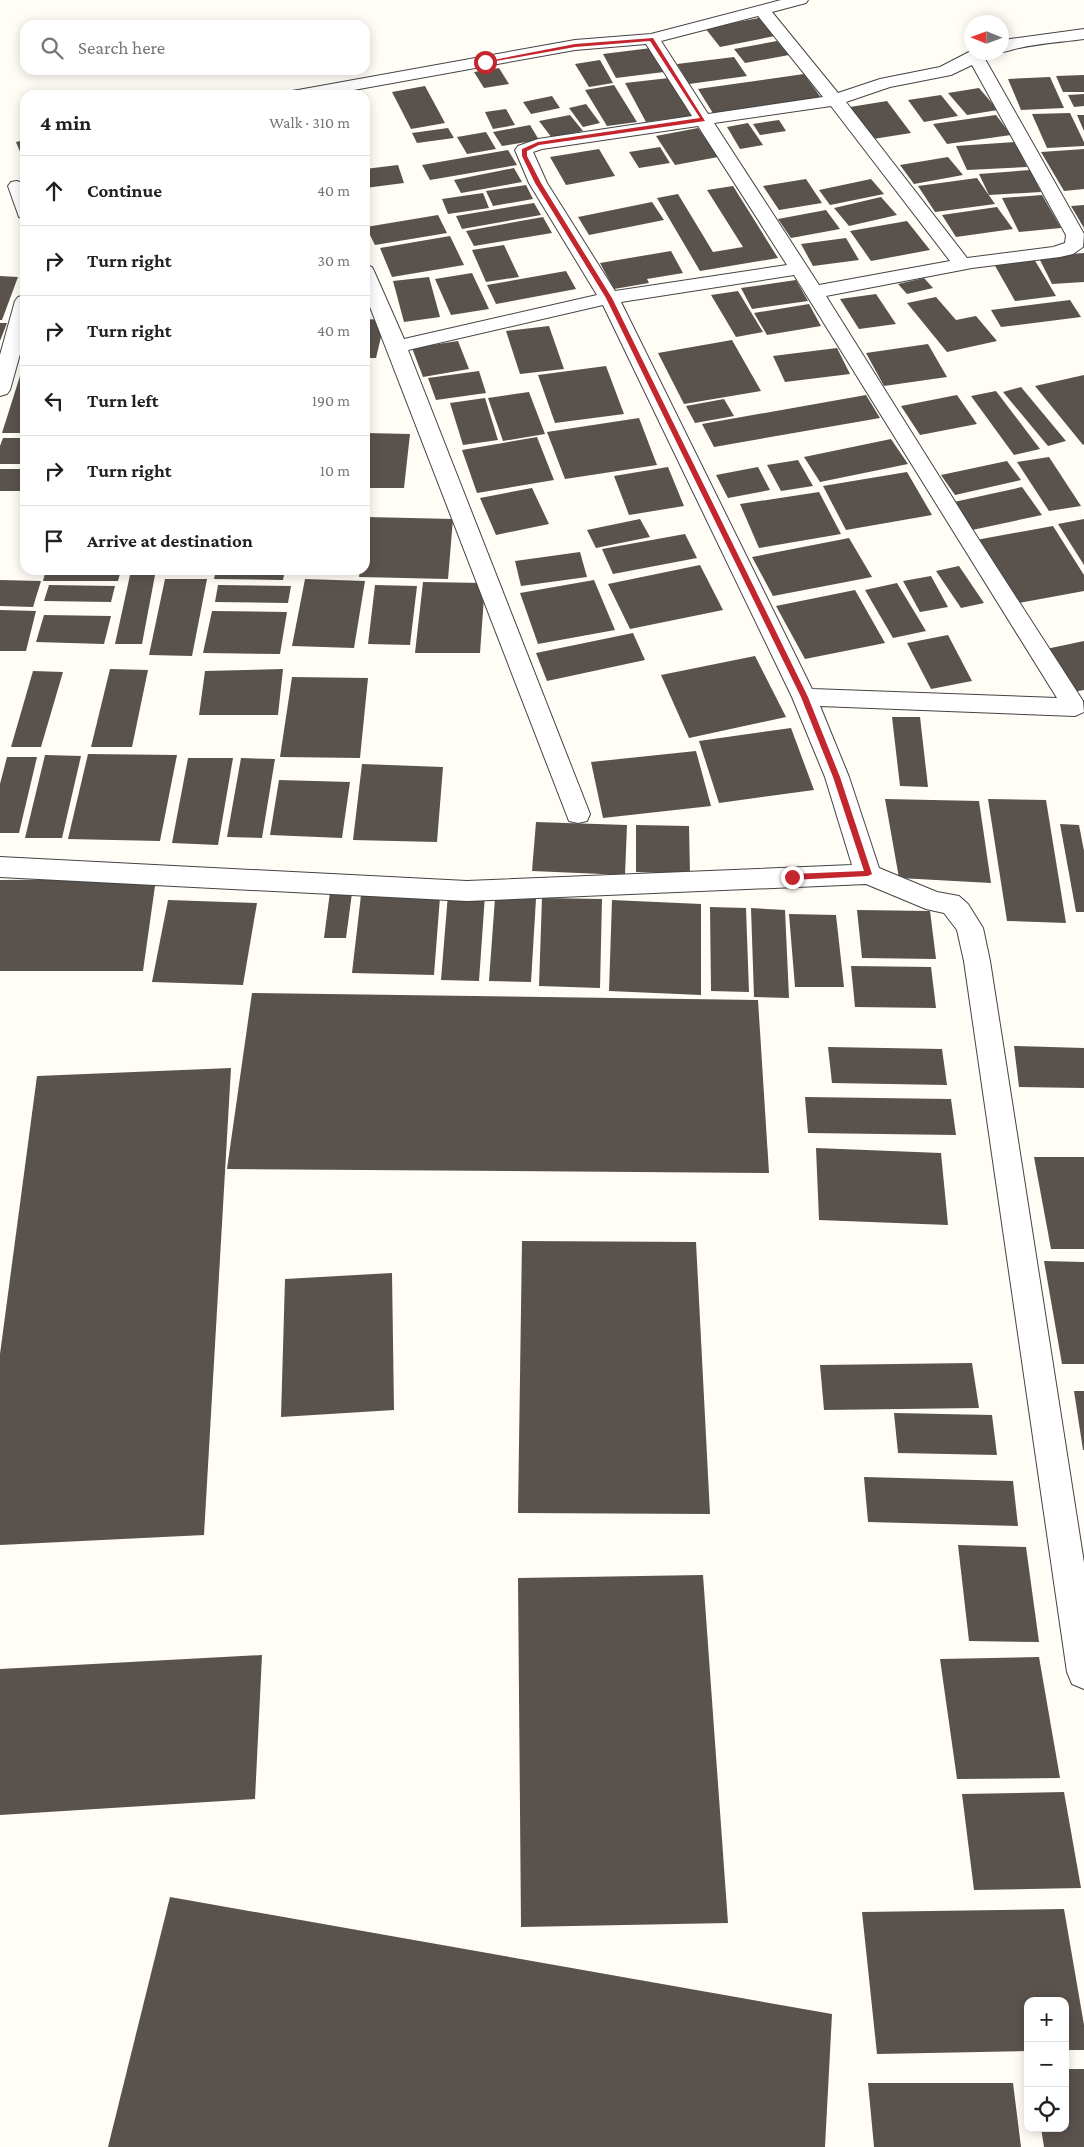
<!DOCTYPE html>
<meta charset="utf-8">
<style>
:root{--surface:#fff;--page:#f2f2f2;--text:#202124;--muted:#757577;--line:#e0e0e0}
body{margin:0;font-family:"Crimson Pro",serif;background:var(--page);color:var(--text)}
.controls{position:absolute;right:15px;bottom:15px;display:grid;overflow:hidden;border-radius:10px;box-shadow:0 2px 12px #0003}
.controls button{width:45px;height:45px;display:grid;place-items:center;padding:0;border:0;border-bottom:1px solid var(--line);background:var(--surface);color:var(--text);font:25px sans-serif}
.compass{position:absolute;left:964px;top:15px;width:45px;height:45px;border-radius:50%;background:var(--surface);box-shadow:0 2px 12px #0003;rotate:271deg}
.stop{position:absolute;width:15px;height:15px;margin:-11px;border:4px solid #c4262e;border-radius:50%;background:#fff}
.stop.end{background:#c4262e;border-color:#fff;box-shadow:0 1px 5px #0008}
.list{margin:0;padding:0;list-style:none}
h2{display:flex;justify-content:space-between;align-items:center;height:65px;margin:0;padding:0 20px;font-size:21px}
h2 small{font-size:16px;font-weight:400;color:var(--muted)}
.list li{display:grid;grid-template-columns:32px 1fr auto;gap:15px;align-items:center;box-sizing:border-box;height:70px;padding:0 20px;border-top:1px solid var(--line)}
.list b{display:block;font-size:19px;white-space:nowrap}
.list em{font-size:16px;font-style:normal;color:var(--muted)}
.icon{flex:none;width:28px;height:28px;fill:none;stroke:currentColor;stroke-width:2;stroke-linecap:round;stroke-linejoin:round}
.map{position:relative;flex:none;width:1084px;height:2147px;overflow:hidden}
.search{position:absolute;background:var(--surface);box-shadow:0 2px 12px #0003;left:20px;top:20px;width:350px;height:55px;display:flex;align-items:center;gap:12px;box-sizing:border-box;padding:0 18px;border-radius:15px;color:var(--muted);font-size:19px}
.panel{position:absolute;background:var(--surface);box-shadow:0 2px 12px #0003;left:20px;top:90px;width:350px;height:485px;border-radius:15px}
.map>svg:first-child{display:block}
.building{fill:#5a524d}
.lines{fill:none;stroke-linecap:round;stroke-linejoin:round}
.minor-casing{stroke:#444;stroke-width:2}
.minor{fill:#fff;fill-rule:evenodd}
.route{fill:#c4262e}
</style>
<div class="map">
<svg width="1084" height="2147" viewBox="0 0 1084 2147">
<rect width="100%" height="100%" fill="#fffdf5"/>
<g class="building">
<polygon points="759,18 775,36 720,47 705,28"/>
<polygon points="777,41 789,55 745,63 734,49"/>
<polygon points="651,48 664,72 616,78 603,54"/>
<polygon points="734,57 747,76 689,84 677,64"/>
<polygon points="600,60 613,83 589,87 575,64"/>
<polygon points="499,68 509,84 484,88 474,72"/>
<polygon points="804,74 822,99 714,115 698,89"/>
<polygon points="1084,75 1084,92 1063,92 1056,76"/>
<polygon points="1050,77 1064,108 1021,110 1008,79"/>
<polygon points="669,78 691,116 646,122 625,83"/>
<polygon points="614,85 637,122 607,126 585,90"/>
<polygon points="425,86 445,123 411,129 392,92"/>
<polygon points="979,88 998,110 967,115 948,93"/>
<polygon points="1084,94 1084,106 1074,107 1068,95"/>
<polygon points="941,95 958,116 924,122 908,100"/>
<polygon points="552,96 560,108 531,114 523,102"/>
<polygon points="887,101 911,133 873,139 850,107"/>
<polygon points="586,104 600,123 583,127 569,108"/>
<polygon points="506,109 515,125 493,129 485,112"/>
<polygon points="1070,113 1084,142 1084,146 1047,148 1032,114"/>
<polygon points="570,115 583,131 552,138 539,121"/>
<polygon points="996,115 1011,135 947,144 933,124"/>
<polygon points="1077,115 1084,115 1084,131"/>
<polygon points="779,120 786,131 760,135 753,124"/>
<polygon points="748,123 763,145 740,149 727,127"/>
<polygon points="530,125 539,140 502,146 493,132"/>
<polygon points="448,128 454,138 417,143 412,133"/>
<polygon points="698,128 718,157 675,165 656,136"/>
<polygon points="486,132 496,149 467,154 457,137"/>
<polygon points="25,140 25,164 16,142"/>
<polygon points="1015,142 1027,167 967,170 956,146"/>
<polygon points="660,147 670,163 639,168 629,152"/>
<polygon points="599,149 615,176 566,185 550,157"/>
<polygon points="1084,149 1084,189 1064,191 1041,152"/>
<polygon points="508,150 517,165 430,180 422,165"/>
<polygon points="948,157 963,175 914,184 900,165"/>
<polygon points="398,165 404,183 365,188 365,169"/>
<polygon points="514,168 522,182 461,193 454,180"/>
<polygon points="1030,170 1041,192 989,195 979,174"/>
<polygon points="977,178 995,204 935,212 918,186"/>
<polygon points="806,179 822,203 779,210 763,186"/>
<polygon points="871,179 884,194 830,205 819,190"/>
<polygon points="526,185 533,199 493,206 486,191"/>
<polygon points="733,186 778,258 700,271 657,198 678,194 713,252 743,247 707,190"/>
<polygon points="483,193 489,208 448,214 442,199"/>
<polygon points="1042,195 1061,228 1019,232 1002,198"/>
<polygon points="881,197 897,215 849,226 834,208"/>
<polygon points="652,202 664,220 589,235 578,217"/>
<polygon points="534,203 541,215 462,229 456,216"/>
<polygon points="1084,205 1084,228 1071,206"/>
<polygon points="997,207 1013,229 956,237 942,215"/>
<polygon points="826,210 840,229 791,238 778,219"/>
<polygon points="438,215 447,233 375,245 366,227"/>
<polygon points="543,217 552,233 474,246 466,231"/>
<polygon points="907,221 930,250 871,261 850,231"/>
<polygon points="450,236 464,265 392,277 380,248"/>
<polygon points="846,238 859,260 813,266 801,244"/>
<polygon points="504,245 519,277 486,282 472,250"/>
<polygon points="671,251 683,273 647,279 649,283 614,289 600,263"/>
<polygon points="1084,253 1084,282 1052,284 1038,256"/>
<polygon points="1034,259 1056,296 1015,301 994,264"/>
<polygon points="566,271 576,289 496,304 487,285"/>
<polygon points="472,273 489,309 451,315 435,279"/>
<polygon points="0,276 18,277 2,320 0,320"/>
<polygon points="429,277 440,317 404,322 393,281"/>
<polygon points="924,278 933,288 907,294 898,284"/>
<polygon points="796,280 808,301 752,309 741,288"/>
<polygon points="738,291 763,332 736,337 711,295"/>
<polygon points="876,294 896,324 859,329 840,299"/>
<polygon points="936,297 956,320 976,316 997,341 947,352 907,303"/>
<polygon points="1070,300 1081,317 1001,327 991,310"/>
<polygon points="809,304 821,326 767,335 754,313"/>
<polygon points="365,319 385,320 376,358 365,358"/>
<polygon points="0,323 7,323 0,341"/>
<polygon points="549,326 564,369 520,374 506,331"/>
<polygon points="732,340 761,391 684,404 658,353"/>
<polygon points="458,341 469,369 423,377 412,348"/>
<polygon points="928,344 947,377 884,386 866,353"/>
<polygon points="837,348 850,374 785,382 773,356"/>
<polygon points="606,366 624,414 555,423 538,375"/>
<polygon points="479,371 486,393 436,400 428,378"/>
<polygon points="1084,375 1084,444 1083,445 1035,386"/>
<polygon points="20,376 25,376 25,433 2,433"/>
<polygon points="1021,387 1066,441 1048,446 1003,392"/>
<polygon points="996,391 1040,449 1014,455 971,396"/>
<polygon points="529,392 545,434 503,441 488,398"/>
<polygon points="866,395 880,418 714,447 702,424"/>
<polygon points="957,395 977,424 920,435 901,406"/>
<polygon points="485,398 498,440 463,445 450,403"/>
<polygon points="724,399 734,416 695,423 686,406"/>
<polygon points="639,418 657,465 565,479 547,432"/>
<polygon points="365,433 410,434 404,488 365,488"/>
<polygon points="537,437 554,480 477,493 462,450"/>
<polygon points="3,438 25,438 25,464 0,464 0,446"/>
<polygon points="891,439 908,464 820,482 804,457"/>
<polygon points="1049,457 1081,506 1049,511 1017,462"/>
<polygon points="798,460 813,486 781,491 767,465"/>
<polygon points="1007,461 1021,480 955,495 941,475"/>
<polygon points="668,467 684,506 629,515 614,476"/>
<polygon points="758,467 770,490 728,498 716,475"/>
<rect x="0" y="469" width="25" height="22"/>
<polygon points="907,472 932,515 846,530 823,486"/>
<polygon points="1022,487 1042,515 972,530 954,502"/>
<polygon points="532,488 549,524 496,535 480,498"/>
<polygon points="819,492 841,534 759,548 740,504"/>
<polygon points="367,517 453,519 448,579 359,577 360,570 365,570"/>
<polygon points="640,519 650,537 596,548 587,530"/>
<polygon points="1084,519 1084,565 1058,524"/>
<polygon points="1053,526 1084,575 1084,591 1013,604 976,540"/>
<polygon points="685,534 697,558 613,574 602,549"/>
<polygon points="849,538 872,577 773,596 752,557"/>
<polygon points="580,552 587,577 521,586 515,561"/>
<polygon points="700,565 723,610 630,629 608,584"/>
<polygon points="959,566 984,603 961,608 936,571"/>
<polygon points="46,570 121,570 118,581 43,581"/>
<polygon points="216,570 285,570 283,580 214,579"/>
<polygon points="130,575 155,575 142,644 115,644"/>
<polygon points="931,576 948,607 920,612 903,581"/>
<polygon points="165,579 207,579 192,656 149,655"/>
<polygon points="305,579 365,581 354,648 292,646"/>
<polygon points="0,580 41,581 33,607 0,606"/>
<polygon points="594,580 615,630 538,644 520,593"/>
<polygon points="423,582 485,583 480,653 415,653"/>
<polygon points="897,583 926,631 893,638 865,590"/>
<polygon points="49,585 115,586 111,602 44,601"/>
<polygon points="218,585 291,586 288,603 215,602"/>
<polygon points="375,585 417,586 410,645 368,644"/>
<polygon points="855,590 885,643 805,659 776,606"/>
<polygon points="0,610 36,611 26,651 0,651"/>
<polygon points="212,611 287,612 280,654 203,653"/>
<polygon points="44,615 111,616 104,644 36,642"/>
<polygon points="633,633 645,660 547,681 536,653"/>
<polygon points="948,635 972,681 931,689 907,643"/>
<polygon points="1084,641 1084,690 1073,692 1046,649"/>
<polygon points="755,656 786,717 689,738 661,675"/>
<polygon points="110,669 148,670 132,747 91,747"/>
<polygon points="283,669 278,715 199,715 205,671"/>
<polygon points="33,671 63,672 41,747 11,747"/>
<polygon points="292,677 368,678 360,758 280,757"/>
<polygon points="892,717 920,717 928,787 900,786"/>
<polygon points="791,728 814,790 719,803 699,741"/>
<polygon points="696,751 711,806 603,818 591,762"/>
<polygon points="88,754 177,755 160,841 68,839"/>
<polygon points="45,755 81,756 62,838 25,838"/>
<polygon points="7,757 37,757 19,833 0,833 0,784"/>
<polygon points="188,758 233,758 218,845 172,843"/>
<polygon points="241,758 275,759 262,838 227,837"/>
<polygon points="362,764 443,767 437,842 353,840"/>
<polygon points="279,780 350,782 342,838 270,835"/>
<polygon points="885,799 979,801 991,883 899,878"/>
<polygon points="988,799 1046,800 1066,923 1007,921"/>
<polygon points="536,822 627,825 625,875 532,871"/>
<polygon points="1060,824 1079,825 1084,851 1084,912 1076,912"/>
<polygon points="636,825 689,826 690,874 636,872"/>
<polygon points="156,879 143,971 0,971 0,880"/>
<polygon points="330,892 352,893 346,938 324,938"/>
<polygon points="448,894 485,895 479,981 441,980"/>
<polygon points="361,895 440,897 434,975 352,973"/>
<polygon points="495,898 536,899 531,982 489,981"/>
<polygon points="542,898 602,899 600,988 539,986"/>
<polygon points="168,900 257,903 243,985 152,982"/>
<polygon points="612,900 701,904 701,995 609,991"/>
<polygon points="710,907 746,908 749,992 711,991"/>
<polygon points="751,908 785,910 789,998 754,997"/>
<polygon points="857,910 930,911 936,959 862,958"/>
<polygon points="789,914 836,915 844,987 795,987"/>
<polygon points="851,966 931,967 936,1008 855,1007"/>
<polygon points="252,993 758,1000 769,1173 227,1169"/>
<polygon points="1014,1046 1084,1048 1084,1088 1019,1087"/>
<polygon points="828,1047 942,1049 947,1085 832,1083"/>
<polygon points="231,1068 204,1535 0,1545 0,1354 37,1076"/>
<polygon points="805,1097 951,1099 956,1135 808,1133"/>
<polygon points="816,1148 941,1153 948,1225 819,1220"/>
<polygon points="1034,1157 1084,1157 1084,1249 1051,1249"/>
<polygon points="522,1241 696,1242 710,1514 518,1513"/>
<polygon points="1044,1261 1084,1262 1084,1364 1062,1364"/>
<polygon points="392,1273 394,1410 281,1417 285,1279"/>
<polygon points="972,1363 979,1408 824,1410 820,1365"/>
<polygon points="1074,1391 1084,1391 1084,1450 1083,1450"/>
<polygon points="894,1413 992,1415 997,1455 898,1453"/>
<polygon points="864,1477 1013,1481 1018,1526 868,1522"/>
<polygon points="958,1545 1026,1547 1039,1642 969,1641"/>
<polygon points="703,1575 728,1923 521,1927 518,1578"/>
<polygon points="262,1655 255,1799 0,1815 0,1669"/>
<polygon points="1039,1657 1060,1778 957,1779 940,1659"/>
<polygon points="1064,1792 1081,1888 974,1890 962,1794"/>
<polygon points="170,1897 832,2014 825,2147 108,2147"/>
<polygon points="1064,1909 1084,2025 1084,2050 1065,2050 1065,2001 1028,2001 1028,2051 877,2054 862,1912"/>
<polygon points="1065,2069 1084,2069 1084,2147 1044,2147 1041,2128 1065,2128"/>
<polygon points="868,2083 1013,2083 1021,2147 874,2147"/>
</g>
<g class="lines">
<g class="minor-casing">
<g id="minor">
<path d="M781,0H808L806,3L772,12L838,93L880,79L940,67L969,52H996L985,59L1084,234L1083,247L1073,254L1060,257L972,268L826,296L974,532L1083,701L1084,712L1075,716L820,706L849,777L879,868L937,892L959,896L968,904L983,928L990,961L1084,1563V1689L1072,1684L1067,1672L964,961L957,930L944,913L926,909L866,884L467,901L0,877V857L467,881L852,865L825,777L792,697L603,305L408,350L590,814L587,821L578,823L569,821L365,294V265L372,267L374,271L404,339L597,295L529,183L515,150L518,146L538,139L692,116L646,44L575,50L326,95H289L292,91L298,90L575,40L651,34ZM758,16L823,97L708,114L661,41ZM972,65L1066,235L1065,243L1053,247L967,258L846,102L890,87L951,75ZM831,106L950,261L819,285L714,123ZM698,126L787,265L615,291L547,183L533,152L542,149ZM794,275L1057,698L812,689L621,302Z"/>
<path d="M1084,29V39C1063,42 1040,43 1019,48C1013,49 1007,52 1000,52L1002,43L1010,39Z"/>
<polygon points="17,181 25,184 25,219 19,217 8,186 11,182"/>
<polygon points="25,295 25,336 10,390 7,394 0,396 0,355 15,301 18,297"/>
</g>
</g>
<use href="#minor" class="minor"/>
</g>
<polygon class="route" points="653,38 705,121 539,145 527,151 527,156 541,183 612,298 808,697 840,777 872,874 868,876 792,880 788,877 792,874 864,871 833,777 801,697 606,298 535,183 522,156 522,149 538,142 700,118 650,41 575,47 485,63 483,62 575,44"/>
</svg>
<div class="controls">
<button>+</button>
<button>−</button>
<button><svg class="icon" aria-label="locate" viewBox="0 0 24 24"><circle cx="12" cy="12" r="6"/><path d="M12 2v4M12 18v4M2 12h4M18 12h4"/></svg></button>
</div>
<svg class="compass" viewBox="-18 -18 36 36"><path d="M0-13l5 13h-10z" fill="#e53935"/><path d="M0 13l5-13h-10z" fill="#757577"/></svg>
<div class="stop" style="left:485px;top:62px"></div>
<div class="stop end" style="left:792px;top:877px"></div>
<div class="search"><svg class="icon" aria-label="search" viewBox="0 0 24 24"><circle cx="10" cy="10" r="6"/><path d="M15 15l6 6"/></svg>Search here</div>
<section class="panel">
<h2>4 min<small>Walk · 310 m</small></h2>
<ul class="list">
<li><svg class="icon" aria-label="ahead" viewBox="0 0 24 24"><path d="M12 20V5M6 11l6-6 6 6"/></svg><div><b>Continue</b></div><em>40 m</em></li>
<li><svg class="icon" aria-label="right" viewBox="0 0 24 24"><path d="M7 20v-9h11M14 6l5 5-5 5"/></svg><div><b>Turn right</b></div><em>30 m</em></li>
<li><svg class="icon" aria-label="right" viewBox="0 0 24 24"><path d="M7 20v-9h11M14 6l5 5-5 5"/></svg><div><b>Turn right</b></div><em>40 m</em></li>
<li><svg class="icon" aria-label="left" viewBox="0 0 24 24"><path d="M17 20v-9H6M10 6l-5 5 5 5"/></svg><div><b>Turn left</b></div><em>190 m</em></li>
<li><svg class="icon" aria-label="right" viewBox="0 0 24 24"><path d="M7 20v-9h11M14 6l5 5-5 5"/></svg><div><b>Turn right</b></div><em>10 m</em></li>
<li><svg class="icon" aria-label="arrive" viewBox="0 0 24 24"><path d="M6 21V4h12l-3 4 3 4H6"/></svg><div><b>Arrive at destination</b></div></li>
</ul>
</section>
</div>
